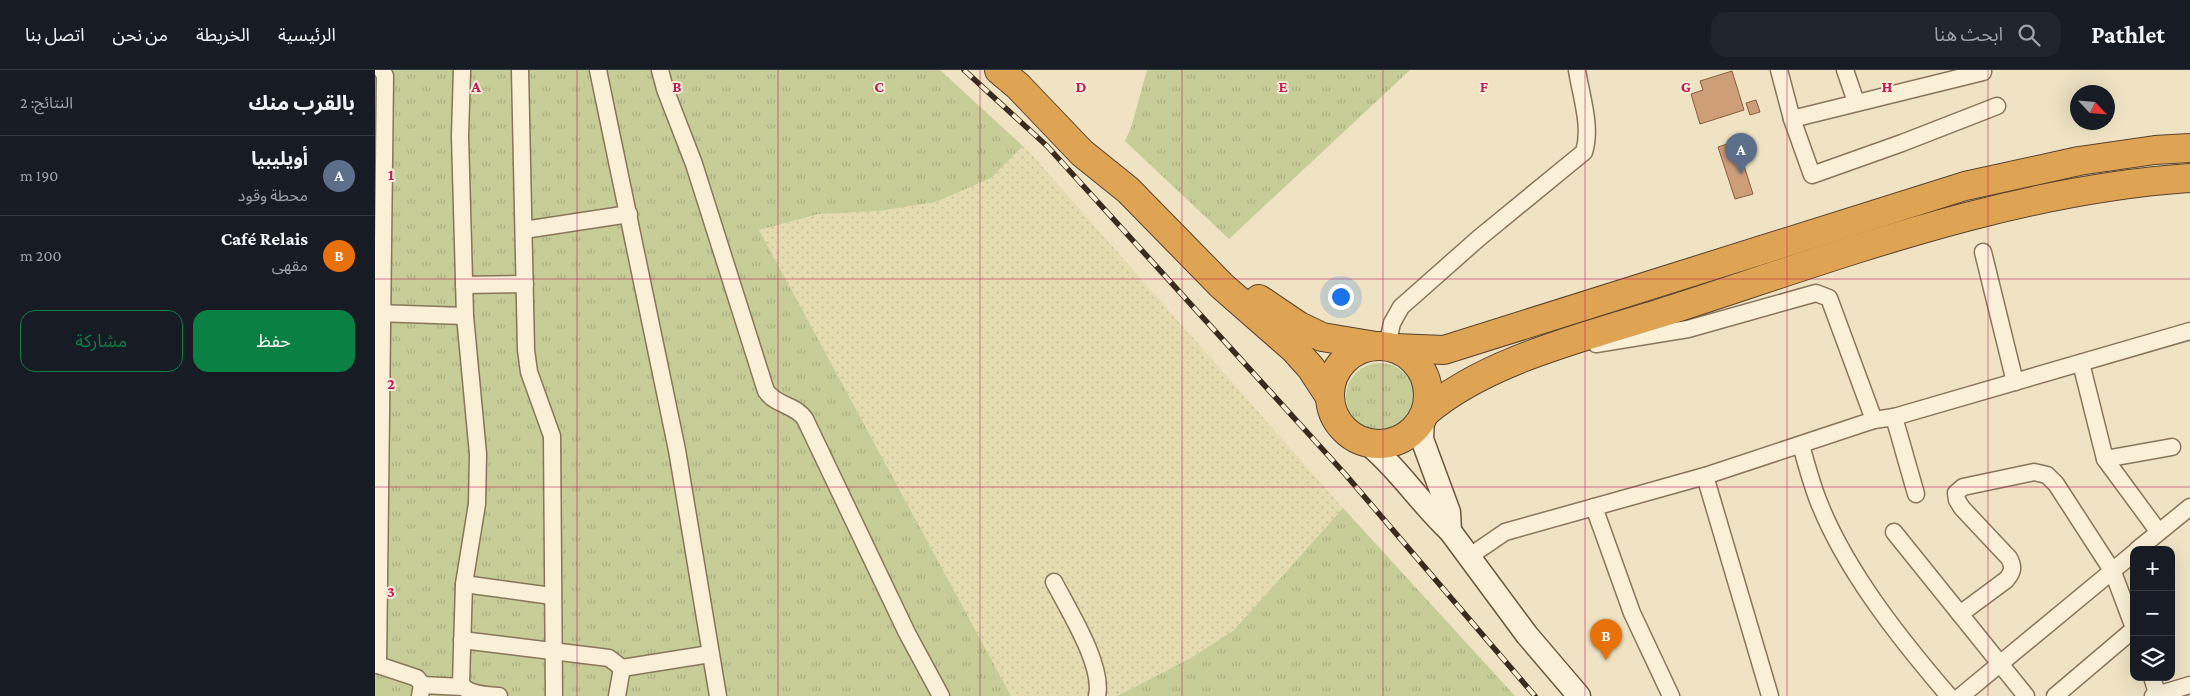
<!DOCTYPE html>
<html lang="ar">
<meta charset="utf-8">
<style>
:root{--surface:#171b24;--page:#20242c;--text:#f1f3f6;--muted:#9ea1a6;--line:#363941;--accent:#0b8043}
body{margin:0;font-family:"Crimson Pro","Noto Sans Arabic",serif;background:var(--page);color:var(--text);direction:rtl}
.controls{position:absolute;right:15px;bottom:15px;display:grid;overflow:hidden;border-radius:10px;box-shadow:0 5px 20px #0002}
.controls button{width:45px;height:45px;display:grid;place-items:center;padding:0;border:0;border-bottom:1px solid var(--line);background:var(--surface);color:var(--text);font:25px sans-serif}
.compass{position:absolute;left:1695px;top:15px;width:45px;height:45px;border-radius:50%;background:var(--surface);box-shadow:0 5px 20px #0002;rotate:116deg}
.you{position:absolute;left:965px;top:226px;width:18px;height:18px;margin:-12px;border:4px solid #fff;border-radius:50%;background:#1a73e8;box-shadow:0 0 0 8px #1a73e833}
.badge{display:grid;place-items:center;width:32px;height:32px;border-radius:50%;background:var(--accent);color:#fff;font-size:16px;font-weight:700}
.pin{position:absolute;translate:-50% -41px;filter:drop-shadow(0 1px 2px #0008)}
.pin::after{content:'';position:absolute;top:26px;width:18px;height:15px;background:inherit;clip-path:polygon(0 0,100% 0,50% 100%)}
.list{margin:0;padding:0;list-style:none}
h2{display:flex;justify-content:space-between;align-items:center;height:65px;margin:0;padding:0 20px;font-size:21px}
h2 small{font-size:16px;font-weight:400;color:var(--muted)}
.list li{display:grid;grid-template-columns:32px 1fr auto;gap:15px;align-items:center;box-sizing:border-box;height:80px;padding:0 20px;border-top:1px solid var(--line)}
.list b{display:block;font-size:19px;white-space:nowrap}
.list p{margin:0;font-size:16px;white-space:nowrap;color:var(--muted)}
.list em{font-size:16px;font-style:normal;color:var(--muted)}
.actions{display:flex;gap:10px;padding:15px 20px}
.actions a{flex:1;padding:11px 0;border:1px solid var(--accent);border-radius:15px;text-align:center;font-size:18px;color:var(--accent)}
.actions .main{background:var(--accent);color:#fff}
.icon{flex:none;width:28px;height:28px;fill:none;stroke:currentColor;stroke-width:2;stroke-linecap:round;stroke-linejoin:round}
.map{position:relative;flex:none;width:1815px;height:626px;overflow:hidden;direction:ltr}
header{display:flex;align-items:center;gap:30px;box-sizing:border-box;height:70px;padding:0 25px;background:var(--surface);border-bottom:1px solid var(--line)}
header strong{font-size:24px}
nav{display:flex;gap:28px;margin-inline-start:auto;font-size:18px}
.search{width:350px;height:45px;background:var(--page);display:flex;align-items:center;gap:12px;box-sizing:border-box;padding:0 18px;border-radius:15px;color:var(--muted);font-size:19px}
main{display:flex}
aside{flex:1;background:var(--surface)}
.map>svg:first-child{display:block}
.farmland{fill:url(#farmland-dots)}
.grass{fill:url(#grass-tufts)}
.building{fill:#ce9e79;stroke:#895e3f}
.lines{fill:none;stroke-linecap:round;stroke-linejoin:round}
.street-casing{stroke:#8a745a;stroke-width:19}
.secondary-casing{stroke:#6c553d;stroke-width:25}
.highway-casing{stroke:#57422e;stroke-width:30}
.street{stroke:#f9f0d7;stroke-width:16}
.secondary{stroke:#f9f0d7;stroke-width:22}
.highway{stroke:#dfa453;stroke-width:28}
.rail-casing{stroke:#392c1e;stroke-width:5.5}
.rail{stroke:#f6edd3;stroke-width:4;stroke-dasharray:11;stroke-linecap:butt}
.grid{fill:none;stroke:#c2185b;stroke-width:1;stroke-opacity:0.55}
.grid-label{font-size:16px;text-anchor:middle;font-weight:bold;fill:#c2185b;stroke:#f6edd3;stroke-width:4;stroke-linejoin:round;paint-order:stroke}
</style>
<header>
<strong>Pathlet</strong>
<div class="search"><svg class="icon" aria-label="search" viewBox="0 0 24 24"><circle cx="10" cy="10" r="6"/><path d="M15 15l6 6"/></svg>ابحث هنا</div>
<nav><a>الرئيسية</a><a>الخريطة</a><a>من نحن</a><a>اتصل بنا</a></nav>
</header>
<main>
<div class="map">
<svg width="1815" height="626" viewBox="0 0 1815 626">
<defs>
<pattern id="farmland-dots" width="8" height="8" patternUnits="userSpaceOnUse" patternTransform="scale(1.25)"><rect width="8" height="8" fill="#e5ddb1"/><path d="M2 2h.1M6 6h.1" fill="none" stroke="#c5be98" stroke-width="1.8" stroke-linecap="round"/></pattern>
<pattern id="grass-tufts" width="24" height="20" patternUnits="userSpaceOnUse" patternTransform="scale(1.25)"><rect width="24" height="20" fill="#c6cd97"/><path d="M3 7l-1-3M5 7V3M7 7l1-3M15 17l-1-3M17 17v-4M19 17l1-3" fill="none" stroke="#abb082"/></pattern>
</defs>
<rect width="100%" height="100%" fill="#efe3c4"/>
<polygon class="farmland" points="649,76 968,438 859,560 816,588 742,626 636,626 384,160 444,144 504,141 561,132 616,108"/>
<g class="grass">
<polygon points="0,0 565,0 648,76 616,108 561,132 504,141 444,144 384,160 636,626 0,626"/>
<polygon points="772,0 1035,0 854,169 750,71 756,58"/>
<circle cx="1005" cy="327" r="34"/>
<polygon points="968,438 1140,626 742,626 816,588 859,560"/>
</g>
<g class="building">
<polygon points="1357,1 1369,40 1325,54 1316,24 1328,20 1325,11"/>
<polygon points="1381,30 1385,42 1375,45 1371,33"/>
<polygon points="1361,71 1378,124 1360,129 1343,77"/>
</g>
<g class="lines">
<g class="street-casing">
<g id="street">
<path d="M87,0L85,66L90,246L103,384L102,434L89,514L86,613C91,625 112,625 124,626"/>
<polyline points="145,0 151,280 154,302 177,366 179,626"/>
<polyline points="223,0 302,380 343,626"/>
<path d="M285,0L290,19L319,94L391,321C401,336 420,334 430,349L532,563L566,626"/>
<polyline points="1404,0 1417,49 1437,105 1527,73 1622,36"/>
<polyline points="1470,0 1481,32"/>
<polyline points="1417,49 1608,2"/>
<polyline points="149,160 254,144"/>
<polyline points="1608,182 1640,312"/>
<polyline points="89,215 150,214"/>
<polyline points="0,243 90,246"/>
<polyline points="1221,274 1313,259 1441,223 1454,228 1499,350"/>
<path d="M1012,276L1017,253L1026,237L1104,168L1209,82C1217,57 1206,26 1202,0"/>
<polyline points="1706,293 1730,389 1783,461"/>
<polyline points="1519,347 1541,424"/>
<path d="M1426,375C1431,393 1436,412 1443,430C1470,500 1525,569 1574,626"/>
<polyline points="1730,389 1797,377"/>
<polyline points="1330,406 1395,626"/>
<polyline points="1219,437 1257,543 1296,626"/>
<polyline points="1519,462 1651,626"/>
<polyline points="1762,480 1815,437"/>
<polyline points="1095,486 1130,462 1330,406 1499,350 1519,347 1815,261"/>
<path d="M679,512C693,539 729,596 722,626"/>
<polyline points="89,514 177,526"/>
<path d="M1585,544L1631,510C1638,502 1639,497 1634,488L1587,438L1582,430L1581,423L1588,417L1659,402L1672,405L1681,414L1738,502L1759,558"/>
<polyline points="87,570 234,588 247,598"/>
<polyline points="0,594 42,608 47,615 45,626"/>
<polyline points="3,595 10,6 7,0"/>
<polyline points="1777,607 1783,626"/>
<polyline points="47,615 88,617"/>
<polyline points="242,626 247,598 335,584"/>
<polyline points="1586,626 1759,483"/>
<polyline points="1680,626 1759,559"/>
<polyline points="1778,626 1815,615"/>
</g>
</g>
<g class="secondary-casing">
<g id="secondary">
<polyline points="1048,347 1047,369 1074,442 1075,461"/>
<path d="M992,373C1024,399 1045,433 1075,461L1152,565L1204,626"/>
</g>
</g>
<g class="highway-casing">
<g id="highway">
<polyline points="624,0 643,16 707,83 753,120 847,216 919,279 936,298 955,327"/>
<polyline points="884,229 924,256 947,267 1001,276"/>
<circle cx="1004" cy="325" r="49"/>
<polyline points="1020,278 1069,280 1590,116 1704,91 1780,80 1815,78"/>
<path d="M1050,343C1113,288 1219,265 1298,239C1468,184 1636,120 1815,108"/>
</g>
</g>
<use href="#street" class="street"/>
<use href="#secondary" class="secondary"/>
<use href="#highway" class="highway"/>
<g class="rail-casing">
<polyline id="rail" points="589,0 672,76 970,404 1160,626"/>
</g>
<use href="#rail" class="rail"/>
</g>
<path class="grid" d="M202,0V626M403,0V626M605,0V626M807,0V626M1008,0V626M1210,0V626M1412,0V626M1613,0V626M0,209H1815M0,417H1815"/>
<g class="grid-label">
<text x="101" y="22">A</text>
<text x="302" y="22">B</text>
<text x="504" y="22">C</text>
<text x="706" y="22">D</text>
<text x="908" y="22">E</text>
<text x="1109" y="22">F</text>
<text x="1311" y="22">G</text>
<text x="1512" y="22">H</text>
<text x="16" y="110">1</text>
<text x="16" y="319">2</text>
<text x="16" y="527">3</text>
</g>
</svg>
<div class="controls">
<button>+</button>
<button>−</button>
<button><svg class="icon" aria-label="layers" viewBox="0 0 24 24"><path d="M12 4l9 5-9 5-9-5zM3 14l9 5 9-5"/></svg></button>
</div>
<svg class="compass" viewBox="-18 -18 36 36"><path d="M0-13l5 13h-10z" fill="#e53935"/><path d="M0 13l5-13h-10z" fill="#9ea1a6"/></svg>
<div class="you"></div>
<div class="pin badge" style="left:1366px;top:104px;background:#5c6f8a">A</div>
<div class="pin badge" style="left:1231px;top:590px;background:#e8710a">B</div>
</div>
<aside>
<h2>بالقرب منك<small>النتائج: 2</small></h2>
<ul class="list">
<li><span class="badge" style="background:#5c6f8a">A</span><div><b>أويليبيا</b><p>محطة وقود</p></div><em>190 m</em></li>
<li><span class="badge" style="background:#e8710a">B</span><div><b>Café Relais</b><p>مقهى</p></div><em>200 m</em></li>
</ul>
<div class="actions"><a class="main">حفظ</a><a>مشاركة</a></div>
</aside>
</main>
